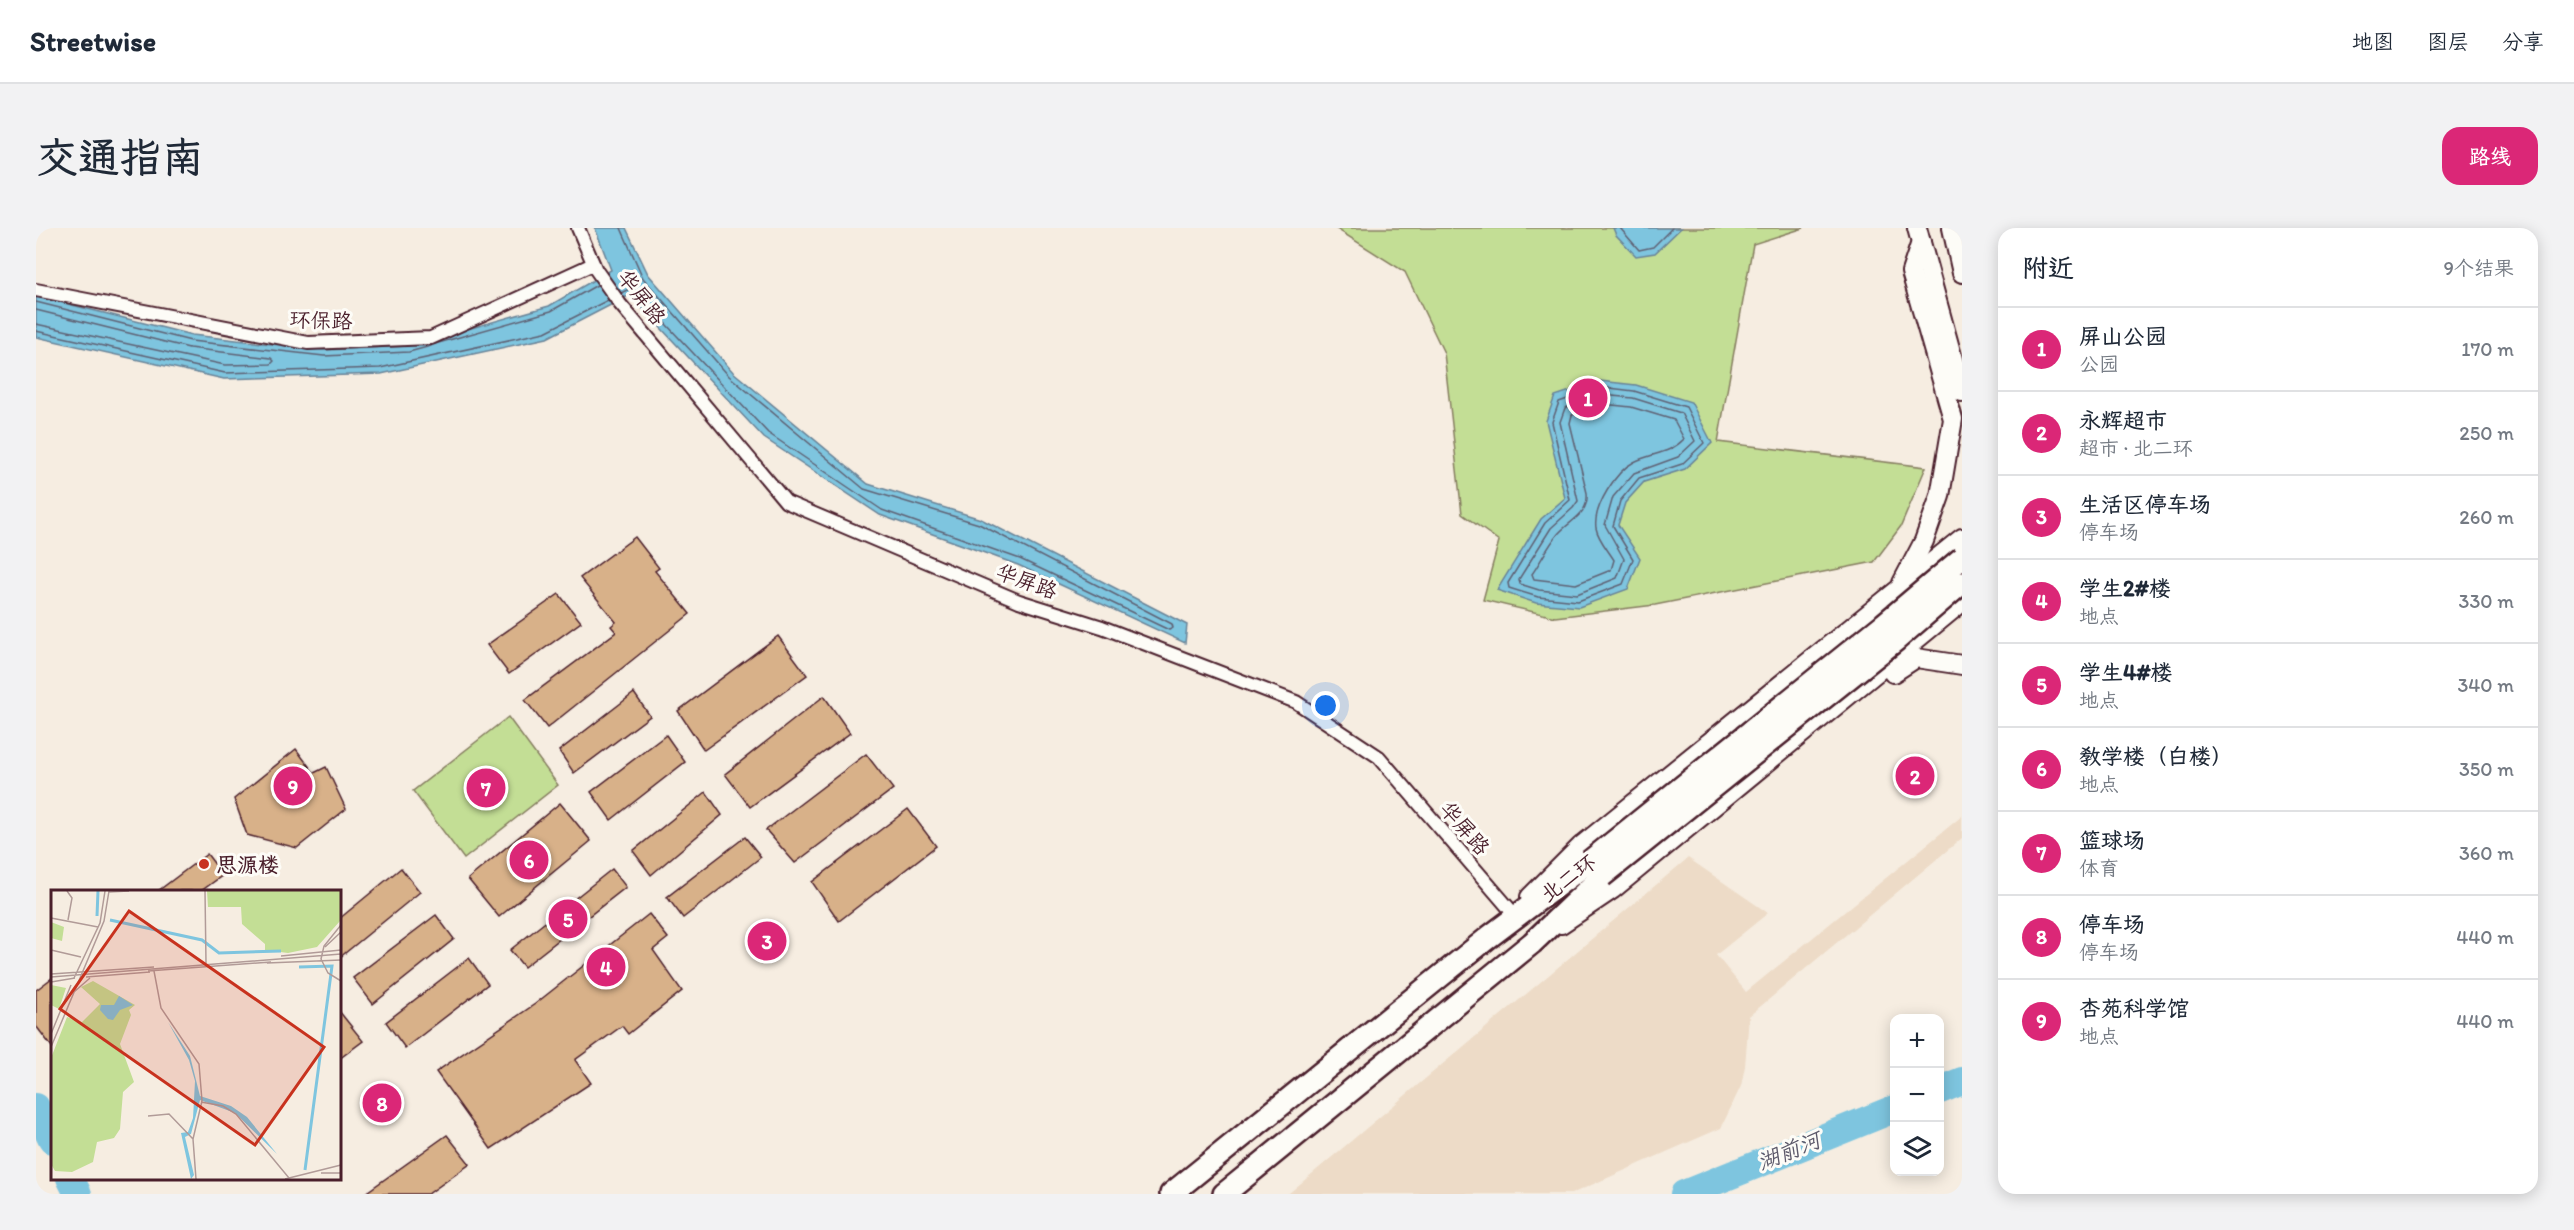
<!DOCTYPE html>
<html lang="zh">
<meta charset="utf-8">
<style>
:root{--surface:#fff;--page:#f2f2f3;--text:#1f2937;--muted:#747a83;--line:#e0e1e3;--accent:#db2777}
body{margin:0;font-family:Itim,"LXGW WenKai TC",sans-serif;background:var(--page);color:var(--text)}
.controls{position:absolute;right:18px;bottom:18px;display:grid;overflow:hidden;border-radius:12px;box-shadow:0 3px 15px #0003}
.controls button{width:54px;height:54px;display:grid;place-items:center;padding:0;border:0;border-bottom:2px solid var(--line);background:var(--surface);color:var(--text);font:30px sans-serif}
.you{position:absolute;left:1290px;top:478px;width:21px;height:21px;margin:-15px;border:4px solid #fff;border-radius:50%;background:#1a73e8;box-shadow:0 0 0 9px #1a73e833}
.badge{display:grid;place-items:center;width:39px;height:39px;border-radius:50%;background:var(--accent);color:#fff;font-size:20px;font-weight:700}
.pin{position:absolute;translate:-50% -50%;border:3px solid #fff;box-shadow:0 2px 6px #0006}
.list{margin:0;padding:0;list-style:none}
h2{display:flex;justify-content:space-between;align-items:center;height:78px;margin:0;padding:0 24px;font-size:26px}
h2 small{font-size:20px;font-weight:400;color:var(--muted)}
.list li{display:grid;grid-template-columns:39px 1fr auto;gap:18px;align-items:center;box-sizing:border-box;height:84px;padding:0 24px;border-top:2px solid var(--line)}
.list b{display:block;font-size:22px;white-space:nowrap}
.list p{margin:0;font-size:20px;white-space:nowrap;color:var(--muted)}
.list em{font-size:20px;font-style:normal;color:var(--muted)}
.icon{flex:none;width:33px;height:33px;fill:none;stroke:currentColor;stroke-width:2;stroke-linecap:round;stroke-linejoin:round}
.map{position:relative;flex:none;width:1926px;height:966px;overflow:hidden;border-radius:18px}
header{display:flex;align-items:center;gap:36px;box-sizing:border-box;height:84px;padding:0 30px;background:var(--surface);border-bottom:2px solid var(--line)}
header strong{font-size:28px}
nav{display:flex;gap:33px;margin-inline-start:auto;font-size:21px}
.intro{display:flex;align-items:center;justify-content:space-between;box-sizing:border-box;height:144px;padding:0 36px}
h1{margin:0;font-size:42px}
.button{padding:15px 27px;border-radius:18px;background:var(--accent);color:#fff;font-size:21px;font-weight:700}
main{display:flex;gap:36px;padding:0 36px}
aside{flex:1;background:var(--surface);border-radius:18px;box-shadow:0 3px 15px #0003}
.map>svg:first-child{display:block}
.built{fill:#eddbc7}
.green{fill:#c3de95;stroke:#867e60;stroke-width:1.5}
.water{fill:#7ec5df;stroke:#698397;stroke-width:1.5}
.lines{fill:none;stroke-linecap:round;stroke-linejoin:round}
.shore{stroke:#5f6173;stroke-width:1.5}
.river{stroke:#7ec5df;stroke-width:28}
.building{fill:#d8b189;stroke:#4a1f2b;stroke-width:1.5}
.minor-casing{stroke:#4a1f2b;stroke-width:16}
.secondary-casing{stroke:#4a1f2b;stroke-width:22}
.trunk-casing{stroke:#4a1f2b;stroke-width:26}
.minor{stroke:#fdfcf7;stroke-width:12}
.secondary{stroke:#fdfcf7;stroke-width:18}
.trunk{stroke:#fdfcf7;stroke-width:21}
.trunk-bridge-casing{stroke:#4a1f2b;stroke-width:26;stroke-linecap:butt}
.trunk-bridge{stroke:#fdfcf7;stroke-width:21}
.poi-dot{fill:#c8321e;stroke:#fdfcf7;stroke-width:2}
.labels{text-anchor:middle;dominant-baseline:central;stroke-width:6;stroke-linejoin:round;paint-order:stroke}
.street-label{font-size:21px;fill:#4a1f2b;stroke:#fdfcf7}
.poi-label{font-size:21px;font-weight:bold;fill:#4a1f2b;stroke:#fdfcf7;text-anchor:start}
.water-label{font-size:22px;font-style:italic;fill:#5c596a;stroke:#fdfcf7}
.inset-river{fill:none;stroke:#7ec5df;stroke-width:3}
.inset-road{fill:none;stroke:#b19b98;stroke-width:1.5}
.view{fill:#c8321e;fill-opacity:0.15;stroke:#c8321e;stroke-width:3}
.inset-edge{fill:none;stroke:#4a1f2b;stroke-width:3}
</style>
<header>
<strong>Streetwise</strong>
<nav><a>地图</a><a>图层</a><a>分享</a></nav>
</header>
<div class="intro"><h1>交通指南</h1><a class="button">路线</a></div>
<main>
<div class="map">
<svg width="1926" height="966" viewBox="0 0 1926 966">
<rect width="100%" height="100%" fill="#f6ede1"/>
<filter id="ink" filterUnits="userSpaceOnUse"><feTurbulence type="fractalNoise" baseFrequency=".0167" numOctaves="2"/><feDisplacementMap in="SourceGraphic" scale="12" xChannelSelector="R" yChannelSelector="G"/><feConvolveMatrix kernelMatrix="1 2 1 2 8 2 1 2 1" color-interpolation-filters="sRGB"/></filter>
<g filter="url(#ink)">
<polygon class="built" points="1926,588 1926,610 1713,788 1709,838 1705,858 1685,900 1535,966 1252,966 1652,630 1732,685 1680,727 1710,764"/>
<g class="green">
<polygon points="1299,0 1768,0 1717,16 1682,214 1890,239 1865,298 1838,334 1619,377 1519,389 1447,372 1463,313 1426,286 1408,125 1369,44"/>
<polygon points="472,489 522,557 428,631 377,563"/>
</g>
<g class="water">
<polygon points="559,0 590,0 612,46 697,144 832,256 945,291 1151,397 1149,415 982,337 844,287 728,210 594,67 511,110 345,146 188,151 0,109 0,68 156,107 289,122 372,118 513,78 575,42"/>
<polygon points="1577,0 1645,0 1619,25 1600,28 1580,7"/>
<polygon points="1564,153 1600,157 1655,174 1676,215 1649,241 1608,254 1589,275 1582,297 1604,330 1592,361 1543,379 1500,375 1461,362 1505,291 1529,270 1510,193 1519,168"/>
</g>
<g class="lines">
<g class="shore">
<polyline points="1584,0 1603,22 1617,19 1636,0"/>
<polyline points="585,65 593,61 599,63 732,205 846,282 984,331 1133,402 1137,400 1136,396 943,296 828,261 693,148 607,50 585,0"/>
<polyline points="0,74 155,113 288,128 373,124 395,118"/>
<polyline points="0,82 153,120 235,130 238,133 235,136 189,137 0,96"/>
<polyline points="0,103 189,145 344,140 509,104 572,72"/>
<polyline points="399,116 515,83 561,57"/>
<polygon points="1565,159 1598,163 1650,179 1668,215 1646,236 1603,250 1584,273 1577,298 1597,331 1587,356 1542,373 1502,369 1473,360 1472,355 1509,295 1534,272 1516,194 1523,174"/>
<polygon points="1566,167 1597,170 1645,185 1659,213 1642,229 1598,245 1577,269 1569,297 1588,331 1581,350 1541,366 1503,362 1484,356 1483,351 1515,300 1537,280 1542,273 1524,194 1529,180"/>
<path d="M1567,176L1595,179L1638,192L1648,211C1634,226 1616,225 1598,234C1580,243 1557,279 1560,300C1562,311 1572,322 1578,332L1575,342L1540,356L1498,351L1496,346C1505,333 1512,318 1522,306C1534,292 1553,287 1551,265L1534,195L1536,187Z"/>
</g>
<g class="river">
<polyline points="1904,862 1926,853"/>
<polyline points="0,879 16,912"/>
<polyline points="34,950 42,966"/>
<polyline points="1648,966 1858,881"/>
</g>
</g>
<g class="building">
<polygon points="599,309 623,340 619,343 654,386 511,500 489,472 580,404 575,398 580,394 544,350"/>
<polygon points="523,366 545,394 473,446 451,417"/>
<polygon points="742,408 771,447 668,522 642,483"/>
<polygon points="598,465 614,488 538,545 523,523"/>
<polygon points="788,468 814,505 714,579 689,546"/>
<polygon points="630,507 649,534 575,592 555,564"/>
<polygon points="260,521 278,545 290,539 310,581 261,620 211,607 198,571"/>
<polygon points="830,526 857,561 759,635 730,602"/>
<polygon points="670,564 686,587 615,647 597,623"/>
<polygon points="524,575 555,613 463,689 432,651"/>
<polygon points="872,581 900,618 803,693 776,654"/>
<polygon points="709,609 725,629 647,690 631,669"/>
<polygon points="171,626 187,647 165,663 122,663"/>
<polygon points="365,640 384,664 303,730 303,691"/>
<polygon points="576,641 590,659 488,739 474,722"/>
<polygon points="613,686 632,710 617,722 646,763 592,806 586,798 539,832 555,855 455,921 400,844 499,776"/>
<polygon points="400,687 418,711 337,776 317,750"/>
<polygon points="433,730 452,756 369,820 350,794"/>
<polygon points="16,750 16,819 0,798 0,762"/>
<polygon points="303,783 327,813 303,831"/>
<polygon points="411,907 434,936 392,966 328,966"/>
</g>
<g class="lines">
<g class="minor-casing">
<g id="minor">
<polyline points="542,0 560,42 584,76 750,274 983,373 1066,399 1260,474 1343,529 1477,685"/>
<polyline points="0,62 272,115 395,110 557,36"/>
</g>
</g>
<g class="secondary-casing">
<g id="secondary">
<polyline points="1881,0 1926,164"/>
<polyline points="1916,0 1926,45"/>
<polyline points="1866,355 1888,313 1904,268 1917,191 1875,44 1885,14"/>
<polyline points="1857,445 1880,430 1926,437"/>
<polyline points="1494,669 1545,618 1926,310"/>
<polyline points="1525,696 1577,661 1926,374"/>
</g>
</g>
<g class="trunk-casing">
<g id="trunk">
<polyline points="1135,966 1453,709 1554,633"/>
<polyline points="1188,966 1496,715 1566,648"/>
</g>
</g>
<use href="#minor" class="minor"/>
<use href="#secondary" class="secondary"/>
<use href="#trunk" class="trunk"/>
<g class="trunk-bridge-casing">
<g id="trunk-bridge">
<polyline points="1554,633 1848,396 1926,330"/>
<polyline points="1566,648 1860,412 1926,355"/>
</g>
</g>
<use href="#trunk-bridge" class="trunk-bridge"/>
</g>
</g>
<circle class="poi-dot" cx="168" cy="636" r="6"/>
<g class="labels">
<g class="street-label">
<text transform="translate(606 69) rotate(52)">华屏路</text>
<text transform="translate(285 92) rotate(2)">环保路</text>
<text transform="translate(991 353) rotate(20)">华屏路</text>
<text transform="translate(1429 600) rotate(49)">华屏路</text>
<text transform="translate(1532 650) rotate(-37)">北二环</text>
</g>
<g class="poi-label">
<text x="180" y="636">思源楼</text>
</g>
<g class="water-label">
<text transform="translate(1753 923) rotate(-22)">湖前河</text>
</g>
</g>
<g transform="translate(15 662)">
<rect width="290" height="290" fill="#f6ede1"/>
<path d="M156,1H289V31L266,57L237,63L214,60V54L191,34L190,17H157ZM0,32L13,37L11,51L0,48ZM42,91L84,115L78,120L80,125L69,154L83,192L72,202L69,239L63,248L46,252L42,272L21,282L4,281L0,274V168L16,127L31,132L49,114L30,97ZM0,95L15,98L8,119L0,115Z" fill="#c3de95"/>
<path d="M68,106L82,115L69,120L62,130L57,129L49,120L50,115H63ZM117,132L139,166L149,206L180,216L196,227L226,264L184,223L149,210L140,244L134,247L143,285L140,289L130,243L137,242L142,228L144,191L138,170Z" fill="#7ec5df"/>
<path class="inset-river" d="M46,26L47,1M59,30L151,50L168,63L230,61M248,77L281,76L254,280"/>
<path class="inset-road" d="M16,1L21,8L17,30M154,1L155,73M58,2L78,1M0,28L47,37M290,35L273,56L270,69L277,83L290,91M274,57L290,42M0,60L30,67M230,66L290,60M216,73L290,70M97,81L220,72M103,81L110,118L148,174L151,211L142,249L145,289M0,84L103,77M0,87L290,64M35,87L99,82M23,88L49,33L54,1M0,92L24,88M23,102L39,88M0,144L20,95M0,157L53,31L58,1M150,212L172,216L185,224L238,288M97,226L118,224L142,249M270,283H290M234,289L290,275"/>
<path class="view" d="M78,21L273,157L204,255L9,119Z"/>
<rect width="290" height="290" class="inset-edge"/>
</g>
</svg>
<div class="controls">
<button>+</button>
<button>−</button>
<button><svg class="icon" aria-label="layers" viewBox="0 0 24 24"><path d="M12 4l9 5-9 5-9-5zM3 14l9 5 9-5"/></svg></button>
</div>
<div class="you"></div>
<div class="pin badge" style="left:1552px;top:170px">1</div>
<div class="pin badge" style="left:1879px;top:548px">2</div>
<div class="pin badge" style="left:731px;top:713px">3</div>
<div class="pin badge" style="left:570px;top:739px">4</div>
<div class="pin badge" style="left:532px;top:691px">5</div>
<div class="pin badge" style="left:493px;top:632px">6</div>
<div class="pin badge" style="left:450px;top:560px">7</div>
<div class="pin badge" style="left:346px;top:875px">8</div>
<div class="pin badge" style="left:257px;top:558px">9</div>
</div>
<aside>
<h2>附近<small>9个结果</small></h2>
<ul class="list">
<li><span class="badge">1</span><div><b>屏山公园</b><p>公园</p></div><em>170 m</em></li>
<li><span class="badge">2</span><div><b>永辉超市</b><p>超市 · 北二环</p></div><em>250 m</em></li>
<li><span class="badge">3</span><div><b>生活区停车场</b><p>停车场</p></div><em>260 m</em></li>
<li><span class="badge">4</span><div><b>学生2#楼</b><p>地点</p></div><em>330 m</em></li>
<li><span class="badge">5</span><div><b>学生4#楼</b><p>地点</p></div><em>340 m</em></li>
<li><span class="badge">6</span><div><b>教学楼（白楼）</b><p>地点</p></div><em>350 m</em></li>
<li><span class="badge">7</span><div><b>篮球场</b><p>体育</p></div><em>360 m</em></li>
<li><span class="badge">8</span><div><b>停车场</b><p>停车场</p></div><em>440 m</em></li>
<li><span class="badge">9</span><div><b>杏苑科学馆</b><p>地点</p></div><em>440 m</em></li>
</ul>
</aside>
</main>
